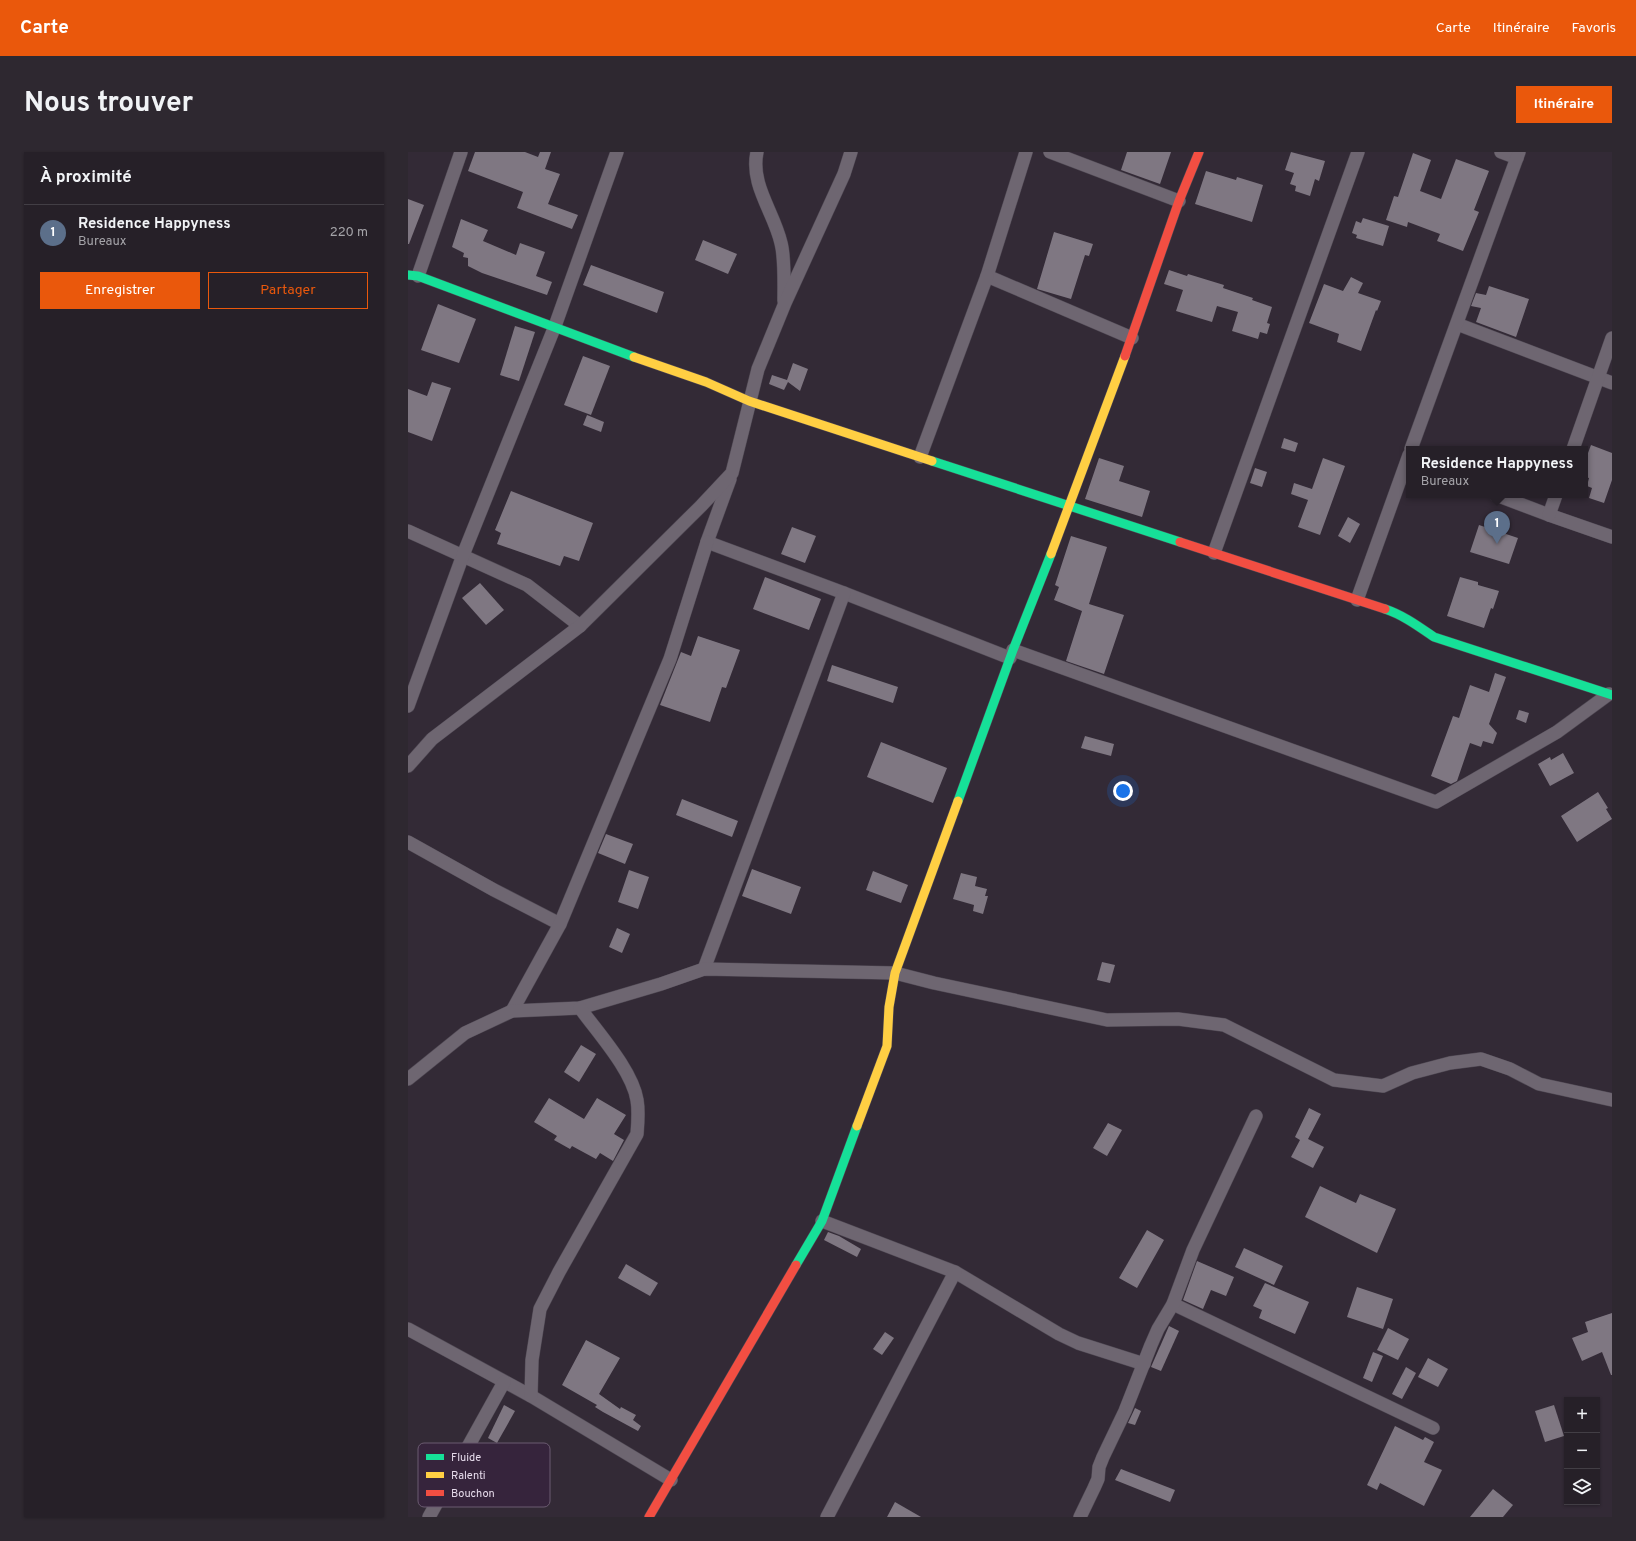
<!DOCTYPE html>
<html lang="fr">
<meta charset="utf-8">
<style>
:root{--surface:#262028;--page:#2e2830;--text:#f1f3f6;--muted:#a4a3a8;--line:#423e45;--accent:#ea580c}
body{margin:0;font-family:Overpass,sans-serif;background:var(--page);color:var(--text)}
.controls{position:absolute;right:12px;bottom:12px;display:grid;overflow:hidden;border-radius:0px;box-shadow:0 1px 3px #0004}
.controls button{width:36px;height:36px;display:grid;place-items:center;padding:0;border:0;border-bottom:1px solid var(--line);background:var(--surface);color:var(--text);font:20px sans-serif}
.you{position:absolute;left:715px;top:639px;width:14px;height:14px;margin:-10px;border:3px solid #fff;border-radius:50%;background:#1a73e8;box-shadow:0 0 0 6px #1a73e833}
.badge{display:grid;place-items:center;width:26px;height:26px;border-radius:50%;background:var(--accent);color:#fff;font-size:13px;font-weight:700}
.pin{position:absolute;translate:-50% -33px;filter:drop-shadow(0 1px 2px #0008)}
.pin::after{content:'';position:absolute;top:21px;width:14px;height:12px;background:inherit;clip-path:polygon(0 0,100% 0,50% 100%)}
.popup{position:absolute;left:998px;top:294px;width:182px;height:52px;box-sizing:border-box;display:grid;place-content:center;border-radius:0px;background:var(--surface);filter:drop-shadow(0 1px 3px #0005);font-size:13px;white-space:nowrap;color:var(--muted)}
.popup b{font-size:15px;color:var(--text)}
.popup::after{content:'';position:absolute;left:50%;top:100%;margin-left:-8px;border:8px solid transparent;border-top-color:var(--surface)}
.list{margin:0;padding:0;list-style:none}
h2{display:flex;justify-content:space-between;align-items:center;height:52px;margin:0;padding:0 16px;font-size:17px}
h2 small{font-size:13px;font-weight:400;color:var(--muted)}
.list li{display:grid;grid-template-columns:26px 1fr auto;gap:12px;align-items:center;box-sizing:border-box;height:56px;padding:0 16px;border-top:1px solid var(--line)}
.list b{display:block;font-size:15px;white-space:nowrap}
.list p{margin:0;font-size:13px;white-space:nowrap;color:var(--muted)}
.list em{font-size:13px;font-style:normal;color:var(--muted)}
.actions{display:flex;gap:8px;padding:12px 16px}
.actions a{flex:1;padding:9px 0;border:1px solid var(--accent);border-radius:0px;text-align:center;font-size:14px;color:var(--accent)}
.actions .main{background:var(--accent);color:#fff}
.icon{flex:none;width:22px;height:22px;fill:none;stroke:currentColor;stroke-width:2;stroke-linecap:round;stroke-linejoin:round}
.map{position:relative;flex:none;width:1204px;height:1365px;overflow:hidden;border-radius:0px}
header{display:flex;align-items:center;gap:24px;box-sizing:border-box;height:56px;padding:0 20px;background:var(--accent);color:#fff}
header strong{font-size:19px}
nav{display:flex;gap:22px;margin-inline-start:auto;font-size:14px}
.intro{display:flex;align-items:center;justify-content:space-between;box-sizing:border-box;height:96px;padding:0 24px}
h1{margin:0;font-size:28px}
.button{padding:10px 18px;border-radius:0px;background:var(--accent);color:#fff;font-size:14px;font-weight:700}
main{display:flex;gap:24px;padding:0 24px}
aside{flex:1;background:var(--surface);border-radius:0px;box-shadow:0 1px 3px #0004}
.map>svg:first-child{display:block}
.building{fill:#7f7782}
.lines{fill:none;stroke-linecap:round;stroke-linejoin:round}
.street-casing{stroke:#4f4853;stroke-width:14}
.fast-casing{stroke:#4f4853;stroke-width:10}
.slow-casing{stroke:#4f4853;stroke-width:10}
.jam-casing{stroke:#4f4853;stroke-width:10}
.street{stroke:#6e6671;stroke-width:13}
.fast{stroke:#16e098;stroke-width:9}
.slow{stroke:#ffcf43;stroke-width:9}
.jam{stroke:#f24e42;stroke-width:9}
.key{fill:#36243c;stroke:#6b5b71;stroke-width:1}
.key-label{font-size:11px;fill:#e6dbeb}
</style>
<header>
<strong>Carte</strong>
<nav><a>Carte</a><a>Itinéraire</a><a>Favoris</a></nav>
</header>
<div class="intro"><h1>Nous trouver</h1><a class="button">Itinéraire</a></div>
<main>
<aside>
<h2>À proximité<small></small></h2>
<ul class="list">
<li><span class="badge" style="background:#5c6f8a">1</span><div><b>Residence Happyness</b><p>Bureaux</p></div><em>220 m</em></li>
</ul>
<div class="actions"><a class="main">Enregistrer</a><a>Partager</a></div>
</aside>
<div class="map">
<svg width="1204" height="1365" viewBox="0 0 1204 1365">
<rect width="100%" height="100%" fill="#332a36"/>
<g class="building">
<polygon points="67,0 117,0 130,5 132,0 143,0 137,17 152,22 140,52 170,63 164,77 109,56 115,40 60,19"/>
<polygon points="719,0 763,0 752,32 713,18"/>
<polygon points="883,0 917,9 911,29 907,27 902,44 887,39 888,34 882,32 886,21 877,18"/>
<polygon points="1005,1 1023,8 1012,39 1033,47 1048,7 1081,19 1066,58 1071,60 1055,99 1029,89 1032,82 1000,70 999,75 978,68 986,44 990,45"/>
<polygon points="798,19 828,28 829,25 855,33 844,70 787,52"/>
<polygon points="0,47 16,53 1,92 0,92"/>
<polygon points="955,66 981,74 975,94 948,86 949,83 944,81 948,69 953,71"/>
<polygon points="53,67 80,78 75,89 108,103 112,91 137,100 128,124 144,130 139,143 74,121 60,114 60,106 55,105 56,101 44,95"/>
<polygon points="646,80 685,92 681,104 677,103 663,147 629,137"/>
<polygon points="295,88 329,102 320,122 287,108"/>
<polygon points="183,113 256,140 249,161 175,133"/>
<polygon points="761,118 779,124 780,122 816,133 815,136 845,146 844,148 864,155 859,171 862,172 859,182 852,180 850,187 824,179 830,160 809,154 804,170 768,159 775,138 756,132"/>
<polygon points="943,125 955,131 950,141 973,149 969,159 968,158 953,199 929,190 931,182 901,171 916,132 935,139"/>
<polygon points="1081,134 1121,147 1108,185 1068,170 1073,156 1063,154 1068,141 1078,143"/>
<polygon points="30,152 68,167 51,211 13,198"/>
<polygon points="107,174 127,180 111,229 92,223"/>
<polygon points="175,204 202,214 183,263 156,253"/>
<polygon points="385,211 400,217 392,239 380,230 376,238 361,232 364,223 379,228"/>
<polygon points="24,230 43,236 24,289 0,280 0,237 19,244"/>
<polygon points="179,263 196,270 193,280 175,273"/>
<polygon points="876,286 890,291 887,300 873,296"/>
<polygon points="1183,293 1204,301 1204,328 1196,351 1181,346 1184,336 1179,334 1181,326 1177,325 1177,309"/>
<polygon points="691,306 716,314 711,329 742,339 734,365 677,347"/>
<polygon points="915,306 937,314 912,383 890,375 900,348 883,342 886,331 904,337"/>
<polygon points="847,316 859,320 854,335 842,331"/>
<polygon points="103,339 185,371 171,409 156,404 152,414 89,392 93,381 87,378"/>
<polygon points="940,365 952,372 942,391 930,384"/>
<polygon points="1071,373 1110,386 1101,412 1062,400"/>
<polygon points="384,375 408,384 397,411 373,402"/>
<polygon points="663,384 699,395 681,452 716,463 696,522 658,509 674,459 646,448 651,435 647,433"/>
<polygon points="357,425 413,447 401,478 345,457"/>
<polygon points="1052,425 1070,430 1070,433 1091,439 1085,457 1083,456 1076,476 1039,464"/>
<polygon points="72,431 96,458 78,473 54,446"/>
<polygon points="290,484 332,498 318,536 314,535 302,570 252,553 273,500 283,504"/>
<polygon points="424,513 490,535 485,551 419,529"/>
<polygon points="1087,521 1098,525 1081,572 1089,581 1085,592 1075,589 1073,595 1062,591 1049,629 1043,632 1023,624 1045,564 1051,566 1062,533 1081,540"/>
<polygon points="1111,558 1121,561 1118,571 1108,567"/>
<polygon points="677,584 706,592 703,604 673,596"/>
<polygon points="473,590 539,616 525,651 459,625"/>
<polygon points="1155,601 1166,621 1142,634 1130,612 1142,605 1143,608"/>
<polygon points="1190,640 1200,656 1198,657 1204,667 1169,690 1153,664"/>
<polygon points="274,647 330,669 324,685 268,663"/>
<polygon points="198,682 225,692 217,712 190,701"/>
<polygon points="344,717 393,735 383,762 334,744"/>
<polygon points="221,718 241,725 230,757 210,750"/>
<polygon points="465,719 500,733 493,751 458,738"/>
<polygon points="553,721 569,725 567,734 579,737 577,744 580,744 575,762 565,759 566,753 545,747"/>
<polygon points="209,776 222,782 214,801 201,795"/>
<polygon points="694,810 707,813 702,831 689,828"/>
<polygon points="173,893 188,902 171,930 156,920"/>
<polygon points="141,946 176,967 189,946 218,963 206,982 216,988 205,1009 192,1001 188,1007 164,994 162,997 146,988 149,984 126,970"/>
<polygon points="901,956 913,962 900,987 916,995 905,1016 883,1005 892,988 887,985"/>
<polygon points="700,971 714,978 699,1004 685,996"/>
<polygon points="912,1034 948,1051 952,1042 988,1057 969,1101 897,1065"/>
<polygon points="739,1078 756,1088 729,1136 711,1126"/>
<polygon points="420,1080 431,1084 453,1097 449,1105 416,1088"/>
<polygon points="836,1096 875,1114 866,1133 827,1115"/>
<polygon points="789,1109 826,1125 818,1144 803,1138 795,1157 775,1148"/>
<polygon points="218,1112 250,1131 242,1144 210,1126"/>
<polygon points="857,1131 901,1150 887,1182 851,1166 854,1158 845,1154"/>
<polygon points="949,1135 985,1147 975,1177 939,1165"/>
<polygon points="1204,1161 1204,1223 1203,1223 1194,1200 1174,1209 1164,1186 1180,1180 1177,1170"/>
<polygon points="761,1174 771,1179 753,1219 743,1215"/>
<polygon points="980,1176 1001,1187 990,1208 969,1198"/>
<polygon points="477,1180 486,1186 474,1203 465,1197"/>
<polygon points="178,1188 212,1206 191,1242 212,1257 213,1255 228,1263 225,1268 233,1274 230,1279 195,1260 187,1255 189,1253 154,1233"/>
<polygon points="965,1200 975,1204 964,1230 955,1226"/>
<polygon points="1020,1206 1040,1217 1030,1235 1010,1225"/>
<polygon points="998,1215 1008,1221 994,1247 984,1242"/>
<polygon points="96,1253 107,1259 89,1291 80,1286"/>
<polygon points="1146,1253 1156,1284 1137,1290 1127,1259"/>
<polygon points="727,1256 733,1259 727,1273 720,1271"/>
<polygon points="987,1274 1015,1288 1017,1285 1026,1290 1016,1310 1034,1318 1016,1354 972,1331 969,1338 959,1333"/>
<polygon points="80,1294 97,1302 92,1311 105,1317 92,1342 74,1333 76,1328 66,1322"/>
<polygon points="713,1317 767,1338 762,1350 707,1328"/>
<polygon points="1085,1337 1105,1353 1095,1365 1062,1365"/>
<polygon points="487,1350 513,1365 479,1365"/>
</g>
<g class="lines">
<g class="street-casing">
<g id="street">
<path d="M349,0C342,33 366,60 373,91C377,106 376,133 376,149"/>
<polyline points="618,0 579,124 724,186"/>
<polyline points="642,0 771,49"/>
<polyline points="1093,0 1109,6"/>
<polyline points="10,124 53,0"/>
<polyline points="1049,172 1204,231"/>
<polyline points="1003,297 1111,0"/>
<polyline points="1165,297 1204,186"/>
<polyline points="512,305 579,124"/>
<polyline points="322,327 299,390 436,441 602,506"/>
<polyline points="1088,343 1141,363 1204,385"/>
<polyline points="1141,363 1148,343"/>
<polyline points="0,379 119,433 172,474"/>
<polyline points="806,401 950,0"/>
<polyline points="949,448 1001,303"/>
<polyline points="605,498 1028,650 1149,580 1201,542"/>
<polyline points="0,554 55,403 147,174 209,0"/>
<polyline points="0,614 24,587 172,474 293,354 324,321 350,217 377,151 436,22 443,0"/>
<polyline points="0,690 86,738 152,772"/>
<polyline points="296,817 436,441"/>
<polyline points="104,859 152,772 262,507 299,390"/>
<polyline points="0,927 57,881 104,859 172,856 253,832 296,817 487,821 526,831 699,868 770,867 816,873 926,928 975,934 1004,921 1042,911 1073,907 1102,917 1131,932 1204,948"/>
<polyline points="414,1069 547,1120 651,1182 670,1191 736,1212"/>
<polyline points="765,1152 1025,1276"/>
<polyline points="0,1177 123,1244 263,1328"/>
<path d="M123,1244L124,1208L132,1157L151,1120L229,982C230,970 231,959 229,948C224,918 190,881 172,856"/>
<polyline points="21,1365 96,1230"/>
<polyline points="419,1365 547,1120"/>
<polyline points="672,1365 686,1336 690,1327 691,1315 695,1305 717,1259 743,1193 750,1177 765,1152 785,1098 848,964"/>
</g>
</g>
<g class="fast-casing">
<g id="fast">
<polyline points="0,123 10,124 226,205"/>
<polyline points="524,309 772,390"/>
<path d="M977,457C995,463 1010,474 1026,485L1204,543"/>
<polyline points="550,649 605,498 643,402"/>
<polyline points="388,1113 414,1069 449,974"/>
</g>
</g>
<g class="slow-casing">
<g id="slow">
<polyline points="226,205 298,230 341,249 524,309"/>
<polyline points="643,402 717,204"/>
<polyline points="449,974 479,894 481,855 487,821 550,649"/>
</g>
</g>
<g class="jam-casing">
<g id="jam">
<polyline points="717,204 771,49 791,0"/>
<polyline points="772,390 977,457"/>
<polyline points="241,1365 388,1113"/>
</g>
</g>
<use href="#street" class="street"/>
<use href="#fast" class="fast"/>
<use href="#slow" class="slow"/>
<use href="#jam" class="jam"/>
</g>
<rect x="10" y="1291" width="132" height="64" rx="6" class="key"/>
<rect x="18" y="1302" width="18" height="6" fill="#16e098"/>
<rect x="18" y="1320" width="18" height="6" fill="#ffcf43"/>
<rect x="18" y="1338" width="18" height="6" fill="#f24e42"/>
<g class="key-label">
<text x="43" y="1309">Fluide</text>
<text x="43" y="1327">Ralenti</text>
<text x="43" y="1345">Bouchon</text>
</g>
</svg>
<div class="controls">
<button>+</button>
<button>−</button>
<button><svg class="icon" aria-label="layers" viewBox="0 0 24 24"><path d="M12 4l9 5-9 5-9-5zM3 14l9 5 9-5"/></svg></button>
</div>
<div class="you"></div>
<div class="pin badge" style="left:1089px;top:392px;background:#5c6f8a">1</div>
<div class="popup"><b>Residence Happyness</b>Bureaux</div>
</div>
</main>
